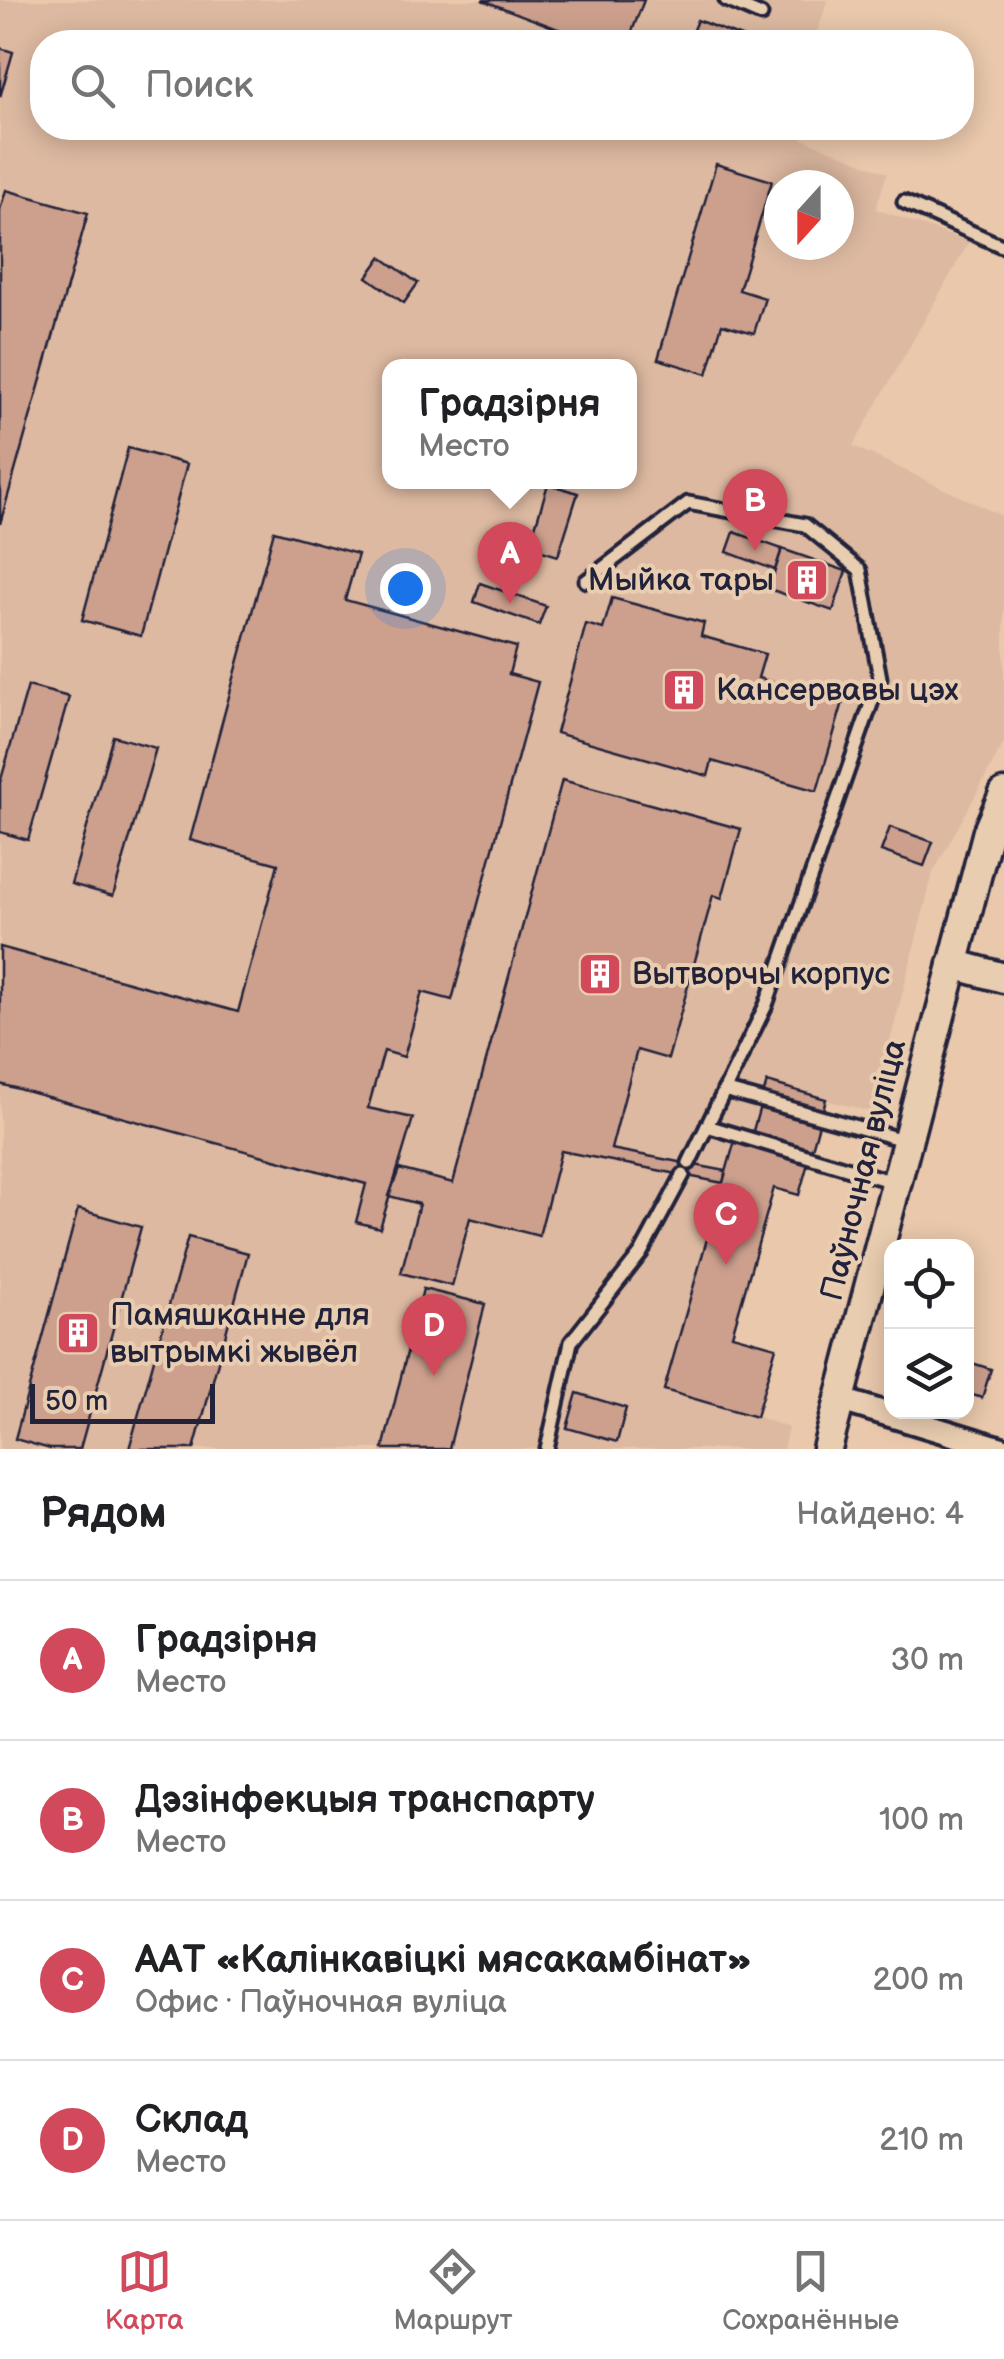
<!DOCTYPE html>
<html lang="ru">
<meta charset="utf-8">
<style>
:root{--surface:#fff;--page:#f6f6f6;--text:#202124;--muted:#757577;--line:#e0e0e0;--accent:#d1495b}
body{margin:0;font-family:"Balsamiq Sans",sans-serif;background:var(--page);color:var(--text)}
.controls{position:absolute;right:30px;bottom:30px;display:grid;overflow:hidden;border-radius:20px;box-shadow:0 5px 25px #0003}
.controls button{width:90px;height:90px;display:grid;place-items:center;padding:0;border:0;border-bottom:2px solid var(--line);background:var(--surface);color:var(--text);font:50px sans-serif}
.compass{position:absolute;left:764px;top:170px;width:90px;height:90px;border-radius:50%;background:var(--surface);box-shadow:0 5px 25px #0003;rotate:201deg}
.scale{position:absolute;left:30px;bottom:25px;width:185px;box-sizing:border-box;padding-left:10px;border:5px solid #22223b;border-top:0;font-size:28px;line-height:35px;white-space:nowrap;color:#22223b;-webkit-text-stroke:8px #e9cdb0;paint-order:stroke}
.you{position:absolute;left:405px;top:588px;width:35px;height:35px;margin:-25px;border:8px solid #fff;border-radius:50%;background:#1a73e8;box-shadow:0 0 0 15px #1a73e833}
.badge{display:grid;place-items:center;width:65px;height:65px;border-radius:50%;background:var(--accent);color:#fff;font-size:32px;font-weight:700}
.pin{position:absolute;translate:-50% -82px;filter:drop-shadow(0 2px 5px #0008)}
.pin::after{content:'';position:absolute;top:52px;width:35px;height:30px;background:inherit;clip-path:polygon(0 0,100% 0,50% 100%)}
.popup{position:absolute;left:382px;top:359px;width:255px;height:130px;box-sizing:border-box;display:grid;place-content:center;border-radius:20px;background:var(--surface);filter:drop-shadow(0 2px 8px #0005);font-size:32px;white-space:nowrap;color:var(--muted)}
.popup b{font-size:38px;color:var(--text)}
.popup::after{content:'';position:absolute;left:50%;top:100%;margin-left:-20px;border:20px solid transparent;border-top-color:var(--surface)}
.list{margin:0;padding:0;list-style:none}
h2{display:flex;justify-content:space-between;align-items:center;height:130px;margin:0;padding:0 40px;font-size:42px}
h2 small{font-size:32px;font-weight:400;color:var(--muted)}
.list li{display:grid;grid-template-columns:65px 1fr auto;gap:30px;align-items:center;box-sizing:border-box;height:160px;padding:0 40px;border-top:2px solid var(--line)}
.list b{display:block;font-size:38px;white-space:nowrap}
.list p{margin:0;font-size:32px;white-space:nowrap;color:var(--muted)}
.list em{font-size:32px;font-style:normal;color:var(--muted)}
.icon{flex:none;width:55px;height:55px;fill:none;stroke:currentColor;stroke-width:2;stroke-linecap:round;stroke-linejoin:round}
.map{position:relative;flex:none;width:1004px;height:1449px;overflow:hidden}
.search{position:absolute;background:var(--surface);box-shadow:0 5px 25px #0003;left:30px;right:30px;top:30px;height:110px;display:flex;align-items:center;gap:25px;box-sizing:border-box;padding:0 35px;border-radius:40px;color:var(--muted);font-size:38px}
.sheet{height:770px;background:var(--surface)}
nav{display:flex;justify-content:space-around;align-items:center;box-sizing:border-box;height:140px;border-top:2px solid var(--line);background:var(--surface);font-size:28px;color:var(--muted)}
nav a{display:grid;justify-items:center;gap:5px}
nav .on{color:var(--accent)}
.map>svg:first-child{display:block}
.built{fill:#ddb9a1;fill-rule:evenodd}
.building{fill:#cda08e;stroke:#22223b;stroke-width:2.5}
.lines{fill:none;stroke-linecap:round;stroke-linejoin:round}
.service-casing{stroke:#22223b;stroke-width:19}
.minor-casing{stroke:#22223b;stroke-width:30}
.tertiary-casing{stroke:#22223b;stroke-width:35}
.service{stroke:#e9cdb0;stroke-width:11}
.minor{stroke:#e9cdb0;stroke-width:22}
.tertiary{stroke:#e9cdb0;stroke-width:28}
.labels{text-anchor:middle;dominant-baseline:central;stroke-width:8;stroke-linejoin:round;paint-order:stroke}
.poi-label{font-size:32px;fill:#22223b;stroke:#e9cdb0;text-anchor:start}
.street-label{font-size:32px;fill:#22223b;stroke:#e9cdb0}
</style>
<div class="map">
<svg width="1004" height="1449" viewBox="0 0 1004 1449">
<rect width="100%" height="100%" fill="#e9c8ac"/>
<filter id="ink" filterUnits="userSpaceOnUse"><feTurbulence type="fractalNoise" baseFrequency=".01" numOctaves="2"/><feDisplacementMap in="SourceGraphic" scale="20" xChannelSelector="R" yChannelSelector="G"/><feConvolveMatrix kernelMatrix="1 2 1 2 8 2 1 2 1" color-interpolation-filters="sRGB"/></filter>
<g filter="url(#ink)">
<path class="built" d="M0,0H828L814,42H42V128H806L803,139L887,173L876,209L969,242L853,446L1004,517V743L933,873L872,1112L826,1100L799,1195L774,1189L732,1334L776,1347L756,1416L788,1428L783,1449H0ZM779,185H839V245H779ZM390,366H630V482H390Z"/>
<g class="building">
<polygon points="482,0 644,0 628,42 592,42"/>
<polygon points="697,20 754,42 688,42"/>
<polygon points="0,48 13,52 0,97"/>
<polygon points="716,164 772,181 739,290 765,298 754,333 722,324 707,374 658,359"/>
<polygon points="6,190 88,213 0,524 0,210"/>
<polygon points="381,257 418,283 404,303 367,277"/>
<polygon points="128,448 187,464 141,636 82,620"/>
<polygon points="548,484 578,493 558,556 529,547"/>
<polygon points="274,531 358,554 345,600 516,647 509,674 538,682 452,1000 422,992 404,1057 384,1051 368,1108 413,1118 380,1228 356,1222 366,1184 0,1084 0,947 238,1012 278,864 190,840"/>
<polygon points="734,532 782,549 775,570 727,552"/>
<polygon points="782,549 846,571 833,611 769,589"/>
<polygon points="480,583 546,606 539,625 474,602"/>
<polygon points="612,598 704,623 701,636 765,654 758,678 843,702 817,791 712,761 708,776 556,733 586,624 603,629"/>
<polygon points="28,686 69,697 28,840 0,832 0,783"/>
<polygon points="113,736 156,748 113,896 71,884"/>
<polygon points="562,780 741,829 722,898 713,895 668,1059 637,1050 611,1149 726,1171 723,1183 561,1151 539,1236 470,1218 452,1286 401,1273 419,1204 389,1196 399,1169 453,1183"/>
<polygon points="890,827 933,842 924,866 881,851"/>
<polygon points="767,1082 826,1099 799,1195 774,1188 732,1335 776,1347 756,1417 664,1390 736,1137 750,1141"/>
<polygon points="78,1209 141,1227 80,1449 50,1449 15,1439"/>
<polygon points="188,1237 248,1253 194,1449 129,1449"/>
<polygon points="423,1289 485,1304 449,1449 383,1449"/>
<polygon points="966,1361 991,1369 982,1398 966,1393"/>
<polygon points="577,1393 626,1408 617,1442 567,1428"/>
</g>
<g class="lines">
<g class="service-casing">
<g id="service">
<polyline points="726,0 761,15"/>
<polyline points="904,202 1004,247"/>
<polyline points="586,581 688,503 805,525 860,570 880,678 766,1005 689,1163"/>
<polyline points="724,1090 907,1141"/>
<polyline points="707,1126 896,1183"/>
<polyline points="547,1449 571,1342 641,1253 683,1175"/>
</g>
</g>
<g class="minor-casing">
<polyline id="minor" points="841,1400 1002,1449"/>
</g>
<g class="tertiary-casing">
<g id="tertiary">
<polyline points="953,964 1004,978"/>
<polyline points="827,1449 988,831 1004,794"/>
</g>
</g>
<use href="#service" class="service"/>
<use href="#minor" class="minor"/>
<use href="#tertiary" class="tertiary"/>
</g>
</g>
<defs>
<g id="building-square" transform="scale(2.25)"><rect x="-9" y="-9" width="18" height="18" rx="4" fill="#d1495b" stroke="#e9cdb0"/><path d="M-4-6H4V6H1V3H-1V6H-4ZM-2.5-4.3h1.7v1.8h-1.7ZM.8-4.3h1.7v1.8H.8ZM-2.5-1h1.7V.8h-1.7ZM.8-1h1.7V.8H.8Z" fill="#fff"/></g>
</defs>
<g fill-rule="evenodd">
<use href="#building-square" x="807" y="580"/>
<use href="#building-square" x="684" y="690"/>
<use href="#building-square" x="600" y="974"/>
<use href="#building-square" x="78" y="1333"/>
</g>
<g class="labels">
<g class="poi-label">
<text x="774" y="580" text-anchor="end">Мыйка тары</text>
<text x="716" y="690">Кансервавы цэх</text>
<text x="632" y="974">Вытворчы корпус</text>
<text x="110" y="1315">Памяшканне для<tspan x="110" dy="37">вытрымкі жывёл</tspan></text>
</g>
<g class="street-label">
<text transform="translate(864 1170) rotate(-76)">Паўночная вуліца</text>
</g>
</g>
</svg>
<div class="controls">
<button><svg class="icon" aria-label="locate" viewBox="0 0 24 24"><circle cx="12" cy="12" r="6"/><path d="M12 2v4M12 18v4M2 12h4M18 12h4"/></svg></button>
<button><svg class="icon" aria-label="layers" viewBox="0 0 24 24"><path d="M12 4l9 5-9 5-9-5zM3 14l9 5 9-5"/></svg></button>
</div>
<svg class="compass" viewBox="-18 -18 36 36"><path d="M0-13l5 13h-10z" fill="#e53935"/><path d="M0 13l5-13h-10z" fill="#757577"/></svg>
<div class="scale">50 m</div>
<div class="you"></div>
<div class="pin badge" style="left:510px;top:604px">A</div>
<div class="popup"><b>Градзірня</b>Место</div>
<div class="pin badge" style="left:755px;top:551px">B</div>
<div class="pin badge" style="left:726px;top:1265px">C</div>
<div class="pin badge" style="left:434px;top:1376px">D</div>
<div class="search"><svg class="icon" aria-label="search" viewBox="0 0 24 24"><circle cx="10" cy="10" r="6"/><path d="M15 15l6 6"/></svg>Поиск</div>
</div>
<section class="sheet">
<h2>Рядом<small>Найдено: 4</small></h2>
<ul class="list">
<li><span class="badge">A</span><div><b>Градзірня</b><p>Место</p></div><em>30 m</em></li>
<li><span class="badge">B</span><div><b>Дэзінфекцыя транспарту</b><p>Место</p></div><em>100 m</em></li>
<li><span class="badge">C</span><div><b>ААТ «Калінкавіцкі мясакамбінат»</b><p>Офис · Паўночная вуліца</p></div><em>200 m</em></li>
<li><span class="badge">D</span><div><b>Склад</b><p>Место</p></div><em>210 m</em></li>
</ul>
</section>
<nav>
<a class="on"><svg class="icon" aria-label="map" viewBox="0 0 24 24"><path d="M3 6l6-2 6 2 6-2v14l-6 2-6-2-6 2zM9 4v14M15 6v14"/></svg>Карта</a>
<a><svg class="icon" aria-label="directions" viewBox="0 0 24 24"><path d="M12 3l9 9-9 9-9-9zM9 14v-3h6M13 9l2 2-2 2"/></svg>Маршрут</a>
<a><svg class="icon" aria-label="saved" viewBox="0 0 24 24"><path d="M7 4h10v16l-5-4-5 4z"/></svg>Сохранённые</a>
</nav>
